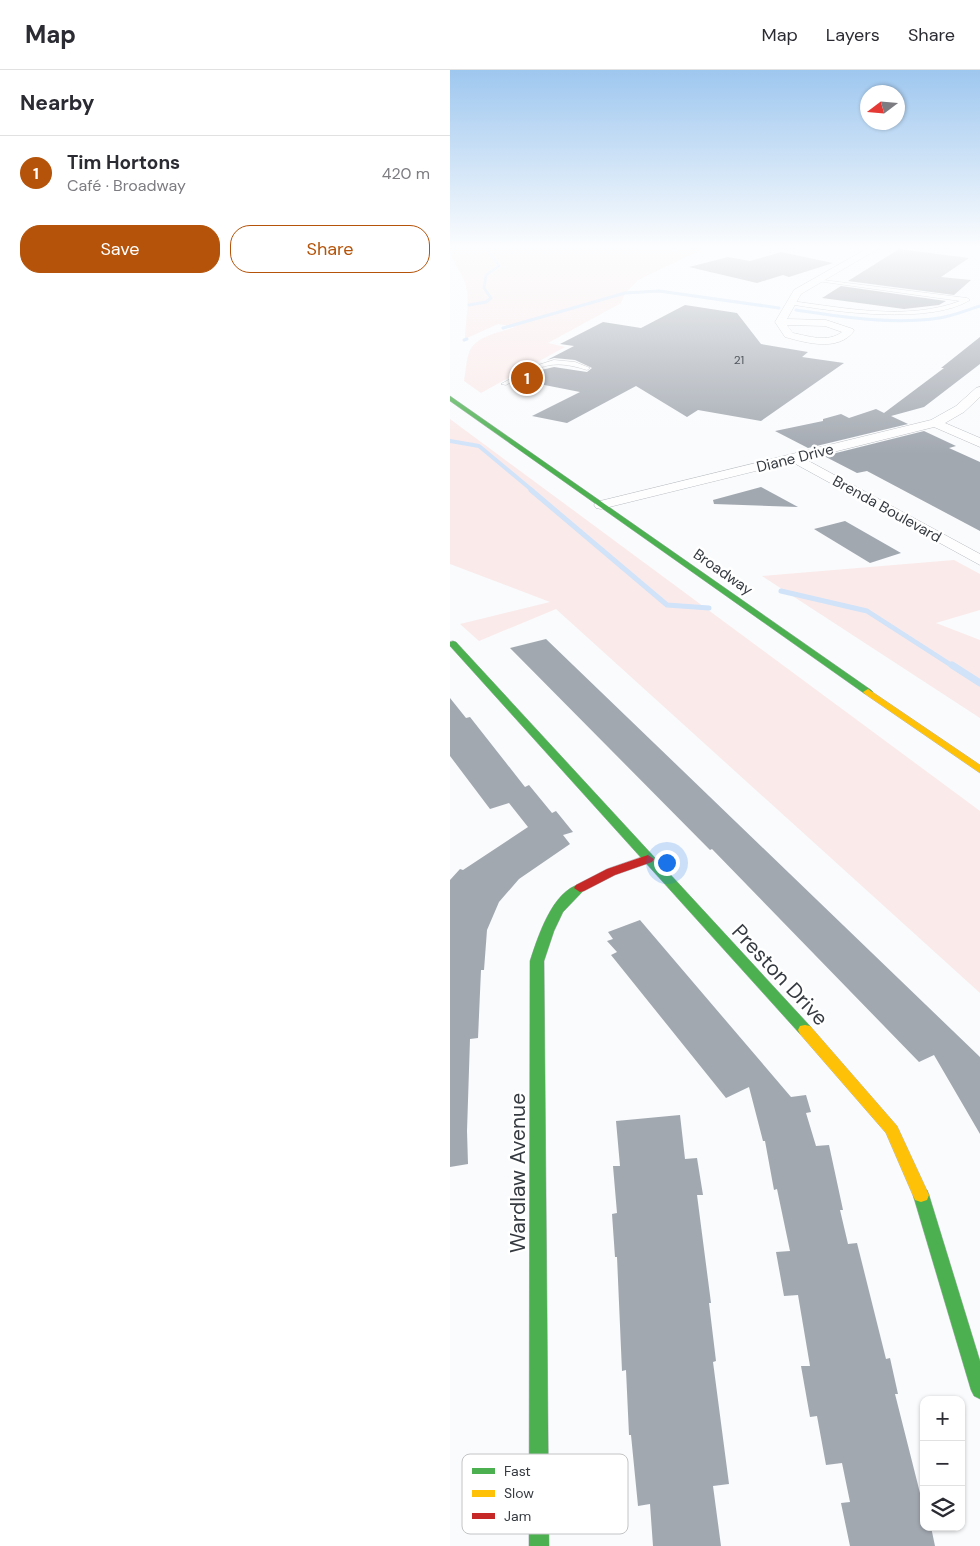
<!DOCTYPE html>
<meta charset="utf-8">
<style>
:root{--surface:#fff;--page:#f2f2f3;--text:#2b2b33;--muted:#7c7c81;--line:#e1e1e2;--accent:#b45309}
body{margin:0;font-family:"DM Sans",sans-serif;background:var(--page);color:var(--text)}
.controls{position:absolute;right:15px;bottom:15px;display:grid;overflow:hidden;border-radius:10px;box-shadow:0 1px 4px #0004}
.controls button{width:45px;height:45px;display:grid;place-items:center;padding:0;border:0;border-bottom:1px solid var(--line);background:var(--surface);color:var(--text);font:25px sans-serif}
.compass{position:absolute;left:410px;top:15px;width:45px;height:45px;border-radius:50%;background:var(--surface);box-shadow:0 1px 4px #0004;rotate:254deg}
.you{position:absolute;left:216px;top:792px;width:18px;height:18px;margin:-12px;border:4px solid #fff;border-radius:50%;background:#1a73e8;box-shadow:0 0 0 8px #1a73e833}
.badge{display:grid;place-items:center;width:32px;height:32px;border-radius:50%;background:var(--accent);color:#fff;font-size:16px;font-weight:700}
.pin{position:absolute;translate:-50% -50%;border:2px solid #fff;box-shadow:0 1px 5px #0006}
.list{margin:0;padding:0;list-style:none}
h2{display:flex;justify-content:space-between;align-items:center;height:65px;margin:0;padding:0 20px;font-size:21px}
h2 small{font-size:16px;font-weight:400;color:var(--muted)}
.list li{display:grid;grid-template-columns:32px 1fr auto;gap:15px;align-items:center;box-sizing:border-box;height:75px;padding:0 20px;border-top:1px solid var(--line)}
.list b{display:block;font-size:19px;white-space:nowrap}
.list p{margin:0;font-size:16px;white-space:nowrap;color:var(--muted)}
.list em{font-size:16px;font-style:normal;color:var(--muted)}
.actions{display:flex;gap:10px;padding:15px 20px}
.actions a{flex:1;padding:11px 0;border:1px solid var(--accent);border-radius:20px;text-align:center;font-size:18px;color:var(--accent)}
.actions .main{background:var(--accent);color:#fff}
.icon{flex:none;width:28px;height:28px;fill:none;stroke:currentColor;stroke-width:2;stroke-linecap:round;stroke-linejoin:round}
.map{position:relative;flex:none;width:530px;height:1476px;overflow:hidden}
header{display:flex;align-items:center;gap:30px;box-sizing:border-box;height:70px;padding:0 25px;background:var(--surface);border-bottom:1px solid var(--line)}
header strong{font-size:24px}
nav{display:flex;gap:28px;margin-inline-start:auto;font-size:18px}
main{display:flex}
aside{flex:1;background:var(--surface)}
.map>svg:first-child{display:block}
.green{fill:#fbeaea}
.lines{fill:none;stroke-linecap:round;stroke-linejoin:round}
.stream-far3{stroke:#d0e3f9;stroke-width:3}
.stream-far2{stroke:#d0e3f9;stroke-width:4}
.stream-far1{stroke:#d0e3f9;stroke-width:5}
.stream{stroke:#d0e3f9;stroke-width:7}
.building{fill:#a2a8b0}
.lane-casing{stroke:#b8bbbf;stroke-width:1}
.street-casing{stroke:#b8bbbf;stroke-width:1}
.fast-casing{stroke:#b8bbbf;stroke-width:1}
.slow-casing{stroke:#b8bbbf;stroke-width:1}
.jam-casing{stroke:#b8bbbf;stroke-width:1}
.lane{fill:#fefeff;fill-rule:evenodd}
.street{fill:#fefeff;fill-rule:evenodd}
.fast{fill:#4caf50;fill-rule:evenodd}
.slow{fill:#ffc107;fill-rule:evenodd}
.jam{fill:#c62828;fill-rule:evenodd}
.labels{text-anchor:middle;dominant-baseline:central;stroke-width:5;stroke-linejoin:round;paint-order:stroke}
.far-number-label{font-size:12px;fill:#51565e}
.far-street-label{font-size:15px;fill:#363b42;stroke:#fff}
.near-street-label{font-size:21px;fill:#363b42;stroke:#fff}
.key{fill:#fff;stroke:#c3c4c6;stroke-width:1}
.key-label{font-size:14px;fill:#363b42}
</style>
<header>
<strong>Map</strong>
<nav><a>Map</a><a>Layers</a><a>Share</a></nav>
</header>
<main>
<aside>
<h2>Nearby<small></small></h2>
<ul class="list">
<li><span class="badge">1</span><div><b>Tim Hortons</b><p>Café · Broadway</p></div><em>420 m</em></li>
</ul>
<div class="actions"><a class="main">Save</a><a>Share</a></div>
</aside>
<div class="map">
<svg width="530" height="1476" viewBox="0 0 530 1476">
<rect width="100%" height="100%" fill="#f9fbfd"/>
<g class="green">
<path d="M0,177H161L226,181L253,177V179L188,210L175,223L171,233L98,273L115,277L31,323L14,311C16,301 16,289 20,280C28,265 52,262 65,257L48,254L15,269C15,252 21,230 15,213C11,200 0,191 0,177Z"/>
<polygon points="0,349 530,741 530,923 106,539 29,571 10,554 100,532 0,494"/>
<polygon points="504,490 530,504 530,540 486,553 530,570 530,648 312,506"/>
</g>
<g class="lines">
<g class="stream-far3">
<polyline points="19,235 36,232 41,228 34,218 36,205 49,196 36,177"/>
<path d="M346,240C393,247 442,255 489,248C503,246 517,240 530,236"/>
<polyline points="53,258 175,223 209,221 329,238"/>
<polyline points="14,270 17,269"/>
</g>
<polyline class="stream-far2" points="0,371 29,376 83,421"/>
<g class="stream-far1">
<polyline points="81,420 217,535 259,538"/>
<polyline points="331,521 417,541 504,597"/>
</g>
<polyline class="stream" points="502,595 530,613"/>
</g>
<g class="building">
<polygon points="449,179 519,188 491,207 521,210 504,225 398,211"/>
<polygon points="331,182 383,193 339,207 333,205 307,213 239,197 278,187 300,191"/>
<polygon points="391,216 496,231 489,235 454,239 372,228"/>
<polygon points="235,235 287,243 311,274 358,282 352,287 394,293 311,351 248,340 237,347 186,316 117,353 82,346 130,322 69,310 87,301 104,297 137,302 142,298 125,290 104,288 97,290 124,276 110,274 153,252 191,258"/>
<polygon points="530,267 530,294 474,337 441,346 458,354 358,378 325,361 373,351 373,349 391,344 399,348 426,339 434,343 494,298 491,298"/>
<polygon points="474,361 506,376 499,378 530,392 530,461 417,401 407,403 374,386"/>
<polygon points="311,417 348,437 264,434 263,430"/>
<polygon points="395,451 451,483 420,493 364,459"/>
<polygon points="96,569 530,987 530,1064 484,985 469,992 262,779 260,780 60,578"/>
<polygon points="0,628 16,648 20,647 75,717 79,715 102,743 106,741 123,762 113,765 120,774 69,809 49,832 37,860 34,900 31,900 28,968 20,969 17,1061 18,1094 0,1097 0,810 10,799 13,800 78,757 59,733 40,739 0,686"/>
<polygon points="190,850 341,1027 356,1025 361,1042 356,1043 366,1076 379,1075 393,1140 390,1140 398,1174 407,1173 436,1289 440,1288 448,1324 445,1324 470,1423 474,1422 474,1457 481,1457 485,1476 400,1476 391,1433 400,1432 392,1393 376,1395 367,1346 360,1347 351,1296 360,1296 348,1225 334,1226 326,1182 340,1181 327,1119 324,1120 315,1071 313,1071 299,1017 276,1028 161,885 167,882 157,871 163,869 158,862"/>
<polygon points="230,1045 235,1089 247,1088 253,1125 247,1125 261,1233 259,1233 266,1291 263,1292 279,1414 263,1416 271,1476 203,1476 200,1434 188,1436 181,1365 179,1365 176,1300 172,1301 167,1187 165,1187 162,1144 167,1143 163,1096 170,1096 166,1051"/>
</g>
<g class="lines">
<g class="lane-casing">
<g id="lane">
<path d="M365,209L517,228L520,230C480,255 385,242 339,234L341,231C396,238 457,251 510,231L367,211Z"/>
<path d="M104,290L125,292L140,298L137,300C99,288 89,297 56,315L51,314L82,297Z"/>
</g>
</g>
<g class="street-casing">
<g id="street">
<path d="M420,177H431L351,224L337,249L376,250L403,259L404,261C388,282 357,273 335,267L325,252L344,220ZM337,255L375,256L392,262C378,273 358,266 343,263Z"/>
<polygon points="530,317 530,327 514,342 495,353 530,368 530,377 484,357 355,389 530,484 530,495 342,392 151,439 146,438 144,435 146,432 481,350 506,336 526,318"/>
</g>
</g>
<g class="fast-casing">
<g id="fast">
<polygon points="0,326 421,620 423,622 421,624 415,624 0,331"/>
<polygon points="3,571 6,572 360,956 362,960 360,964 355,965 350,964 0,576 0,572"/>
<path d="M130,814L136,818L113,842L104,861L94,891L99,1476H79L80,891C88,867 102,821 130,814Z"/>
<polygon points="471,1118 477,1120 479,1125 530,1291 530,1329 524,1326 521,1320 463,1125 465,1120"/>
</g>
</g>
<g class="slow-casing">
<g id="slow">
<polygon points="418,619 530,695 530,703 415,624 413,622"/>
<polygon points="355,955 360,956 447,1056 479,1125 477,1130 471,1132 465,1130 436,1063 350,964 348,960 350,956"/>
</g>
</g>
<g class="jam-casing">
<polygon id="jam" points="198,785 204,789 202,792 165,805 134,821 130,822 124,818 126,815 157,799"/>
</g>
<use href="#lane" class="lane"/>
<use href="#street" class="street"/>
<use href="#fast" class="fast"/>
<use href="#slow" class="slow"/>
<use href="#jam" class="jam"/>
</g>
<linearGradient id="sky" x2="0" y2="1"><stop stop-color="#9ec7ef"/><stop offset="0.46" stop-color="#fcfdfe"/><stop offset="1" stop-color="#fcfdfe" stop-opacity="0"/></linearGradient>
<rect width="530" height="384" fill="url(#sky)"/>
<g class="labels">
<g class="far-number-label">
<text x="289" y="290">21</text>
</g>
<g class="far-street-label">
<text transform="translate(345 388) rotate(-14)">Diane Drive</text>
<text transform="translate(437 439) rotate(29)">Brenda Boulevard</text>
<text transform="translate(273 502) rotate(35)">Broadway</text>
</g>
<g class="near-street-label">
<text transform="translate(330 905) rotate(47)">Preston Drive</text>
<text transform="translate(68 1103) rotate(-90)">Wardlaw Avenue</text>
</g>
</g>
<rect x="12" y="1384" width="166" height="80" rx="8" class="key"/>
<rect x="22" y="1398" width="23" height="6" fill="#4caf50"/>
<rect x="22" y="1420" width="23" height="7" fill="#ffc107"/>
<rect x="22" y="1443" width="23" height="6" fill="#c62828"/>
<g class="key-label">
<text x="54" y="1406">Fast</text>
<text x="54" y="1428">Slow</text>
<text x="54" y="1451">Jam</text>
</g>
</svg>
<div class="controls">
<button>+</button>
<button>−</button>
<button><svg class="icon" aria-label="layers" viewBox="0 0 24 24"><path d="M12 4l9 5-9 5-9-5zM3 14l9 5 9-5"/></svg></button>
</div>
<svg class="compass" viewBox="-18 -18 36 36"><path d="M0-13l5 13h-10z" fill="#e53935"/><path d="M0 13l5-13h-10z" fill="#7c7c81"/></svg>
<div class="you"></div>
<div class="pin badge" style="left:77px;top:308px">1</div>
</div>
</main>
